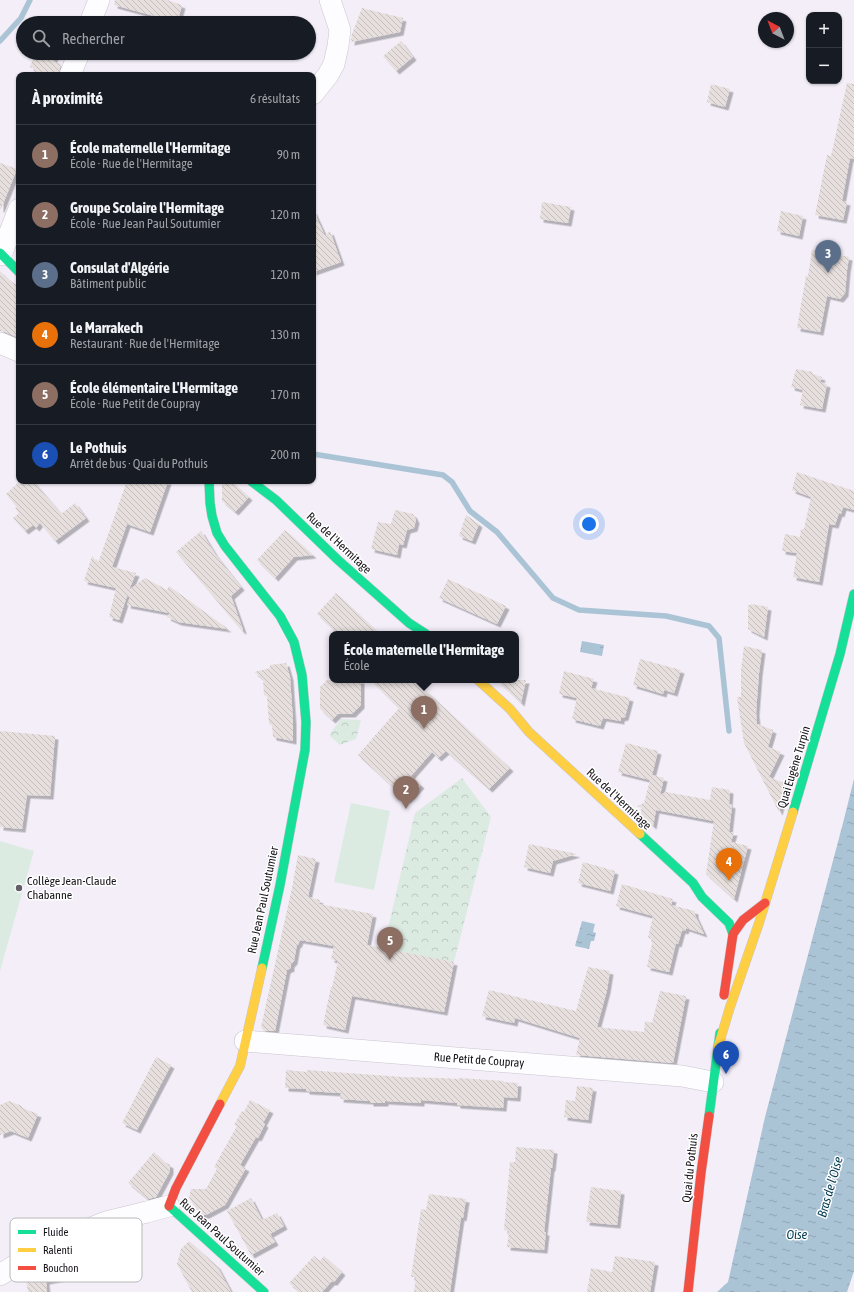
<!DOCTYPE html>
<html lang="fr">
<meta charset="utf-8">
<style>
:root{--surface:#171b24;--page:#242831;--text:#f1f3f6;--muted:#9ea1a6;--line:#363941;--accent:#b45309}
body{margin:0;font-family:"Asap Condensed",sans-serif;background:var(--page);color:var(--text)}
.controls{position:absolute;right:12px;top:12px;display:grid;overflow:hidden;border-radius:8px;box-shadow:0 1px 3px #0004}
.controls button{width:36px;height:36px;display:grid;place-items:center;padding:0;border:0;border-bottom:1px solid var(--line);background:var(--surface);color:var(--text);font:20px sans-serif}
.compass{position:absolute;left:758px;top:12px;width:36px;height:36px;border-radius:50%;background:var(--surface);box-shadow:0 1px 3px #0004;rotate:318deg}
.you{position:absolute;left:589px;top:524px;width:14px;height:14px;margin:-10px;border:3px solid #fff;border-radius:50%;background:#1a73e8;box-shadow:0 0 0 6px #1a73e833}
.badge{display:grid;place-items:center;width:26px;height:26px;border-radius:50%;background:var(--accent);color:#fff;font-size:13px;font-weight:700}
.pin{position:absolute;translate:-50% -33px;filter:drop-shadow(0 1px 2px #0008)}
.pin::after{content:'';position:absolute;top:21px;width:14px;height:12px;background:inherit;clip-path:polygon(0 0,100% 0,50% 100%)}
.popup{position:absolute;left:329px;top:631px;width:190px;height:52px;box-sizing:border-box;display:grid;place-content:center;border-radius:8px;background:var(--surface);filter:drop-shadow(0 1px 3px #0005);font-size:13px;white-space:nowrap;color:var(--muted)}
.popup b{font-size:15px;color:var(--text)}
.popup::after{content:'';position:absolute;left:50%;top:100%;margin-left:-8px;border:8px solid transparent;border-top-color:var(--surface)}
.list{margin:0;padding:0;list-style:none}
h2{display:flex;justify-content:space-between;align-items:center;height:52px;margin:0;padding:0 16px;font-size:17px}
h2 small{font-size:13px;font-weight:400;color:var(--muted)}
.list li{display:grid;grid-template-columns:26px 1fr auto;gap:12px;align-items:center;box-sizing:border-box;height:60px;padding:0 16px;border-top:1px solid var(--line)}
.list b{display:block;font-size:15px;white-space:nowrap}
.list p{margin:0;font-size:13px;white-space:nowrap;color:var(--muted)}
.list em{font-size:13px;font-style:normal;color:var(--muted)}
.icon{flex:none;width:22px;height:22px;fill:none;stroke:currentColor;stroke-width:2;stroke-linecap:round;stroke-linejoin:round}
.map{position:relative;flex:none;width:854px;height:1292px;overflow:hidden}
.search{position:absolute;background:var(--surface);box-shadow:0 1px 3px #0004;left:16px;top:16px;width:300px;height:44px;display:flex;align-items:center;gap:10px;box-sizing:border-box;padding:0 14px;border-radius:22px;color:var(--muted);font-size:15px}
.panel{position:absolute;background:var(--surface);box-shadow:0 1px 3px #0004;left:16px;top:72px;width:300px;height:412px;border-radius:8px}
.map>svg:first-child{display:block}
.park{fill:url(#park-crowns)}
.pitch{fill:#dcebe2}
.water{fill:url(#water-ripples)}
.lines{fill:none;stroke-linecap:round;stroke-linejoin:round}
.stream{stroke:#aac3d5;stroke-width:5.5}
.building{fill:url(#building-back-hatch);filter:url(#shadow)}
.street-casing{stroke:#cac6ce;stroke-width:22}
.fast-casing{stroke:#cac6ce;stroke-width:10}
.slow-casing{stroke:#cac6ce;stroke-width:10}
.jam-casing{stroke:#cac6ce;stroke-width:10}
.street{stroke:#fdfcfe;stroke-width:21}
.fast{stroke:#16e098;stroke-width:9}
.slow{stroke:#ffcf43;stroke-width:9}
.jam{stroke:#f24e42;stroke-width:9}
.poi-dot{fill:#635f66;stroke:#fff;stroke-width:1.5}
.labels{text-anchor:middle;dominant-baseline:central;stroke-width:3;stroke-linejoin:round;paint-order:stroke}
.street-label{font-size:12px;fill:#151218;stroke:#fff}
.poi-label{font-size:12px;fill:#151218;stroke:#fff;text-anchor:start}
.water-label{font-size:13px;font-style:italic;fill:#053d54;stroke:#fff}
.key{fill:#fff;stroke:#b9b8ba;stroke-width:1}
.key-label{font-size:11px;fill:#151218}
</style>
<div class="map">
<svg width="854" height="1292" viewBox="0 0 854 1292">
<defs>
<pattern id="park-crowns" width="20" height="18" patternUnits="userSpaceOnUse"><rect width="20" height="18" fill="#dcebe2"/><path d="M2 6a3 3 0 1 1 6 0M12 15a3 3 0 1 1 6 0" fill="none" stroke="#bcc8c1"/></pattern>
<pattern id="water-ripples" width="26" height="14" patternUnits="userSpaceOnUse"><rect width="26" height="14" fill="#aac3d5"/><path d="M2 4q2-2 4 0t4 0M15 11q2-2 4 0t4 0" fill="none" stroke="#91a6b6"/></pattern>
<pattern id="building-back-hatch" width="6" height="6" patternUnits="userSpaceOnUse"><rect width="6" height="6" fill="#e6dfdd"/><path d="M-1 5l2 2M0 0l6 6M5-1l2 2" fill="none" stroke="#c4bebd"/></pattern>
<filter id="shadow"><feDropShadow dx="3.5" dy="3.5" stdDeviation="0" flood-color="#0004"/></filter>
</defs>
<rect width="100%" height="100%" fill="#f3eef8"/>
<g class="park">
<polygon points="341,719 361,720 356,739 340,745 329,735"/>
<polygon points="462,778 491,817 454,962 383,949 415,813"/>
</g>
<g class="pitch">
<polygon points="351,803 390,811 374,890 334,882"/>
<polygon points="0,841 34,851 0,971"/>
</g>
<g class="water">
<polygon points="582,641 604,645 602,656 580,652"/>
<polygon points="854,779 854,1271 847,1292 717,1292 728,1282 765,1117 843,823"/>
<polygon points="582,921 595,924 593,932 596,933 594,941 591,941 589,949 575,946"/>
</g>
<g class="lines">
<g class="stream">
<polyline points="0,41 21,18 30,0"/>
<polyline points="313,454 443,475 452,482 470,511 497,532 553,598 579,610 666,616 709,626 719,638 729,731"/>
</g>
</g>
<g class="building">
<polygon points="115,0 167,0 182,5 177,23 157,23 158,17 114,5"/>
<polygon points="362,8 403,18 400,32 351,42 352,34"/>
<polygon points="401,41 413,57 396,71 383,56"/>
<polygon points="35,53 56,53 53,61 61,64 58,75 33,75 35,69 30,67"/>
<polygon points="847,83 854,84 854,159 850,158 842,201 847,202 843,220 815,215 827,155 831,156"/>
<polygon points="711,84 730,89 725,107 707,102"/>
<polygon points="0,163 17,169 1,209 0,209"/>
<polygon points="542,202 571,207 568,223 540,219"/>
<polygon points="313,210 325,236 330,231 341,262 313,272"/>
<polygon points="781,211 803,216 799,236 777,231"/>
<polygon points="812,250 849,257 847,270 845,293 840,299 827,296 820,332 797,328 806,276 808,276"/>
<polygon points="0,271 10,281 19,286 19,338 5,332 0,331"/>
<polygon points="796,369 813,372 812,374 822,377 820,382 827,384 822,409 800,405 803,390 791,387"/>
<polygon points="797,472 854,491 854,510 843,507 841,514 839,513 835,525 829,524 819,582 793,577 797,553 782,551 785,534 800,537 801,529 804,529 811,497 792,490"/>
<polygon points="20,481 33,481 61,514 75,503 86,518 55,541 40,523 36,528 33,525 25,531 13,518 19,513 15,508 17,507 6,494"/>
<polygon points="127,481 168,481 150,532 127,524 112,567 136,573 129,590 145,578 167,590 169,586 228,629 178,622 167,617 170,613 127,605 130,597 127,596 119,620 109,617 116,588 84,581 92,556 98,563"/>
<polygon points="222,481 231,481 249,497 235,512 222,501"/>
<polygon points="395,510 413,514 416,520 414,528 407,530 403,545 399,544 397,555 371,549 378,522 391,524"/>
<polygon points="466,515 479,524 472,541 459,536"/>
<polygon points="285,530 313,555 294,557 275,578 257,560"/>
<polygon points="201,531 215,554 241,587 231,596 243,630 242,631 176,552"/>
<polygon points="448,579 506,606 497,624 439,598"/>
<polygon points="336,593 380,634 338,634 317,614"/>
<polygon points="751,604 768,607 764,637 748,629 748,605 751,605"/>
<polygon points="744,646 762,650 759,673 756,712 757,724 773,730 768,747 781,752 769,777 787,784 779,812 744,743 737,697 741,697 741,670"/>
<polygon points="640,659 681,670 674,693 664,690 663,694 633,685"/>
<polygon points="286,663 290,677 293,722 293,741 273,737 272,725 269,724 267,696 264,695 263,679 254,672 270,668 270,665"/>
<polygon points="564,671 594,679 591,688 630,698 625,717 621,718 621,721 603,718 600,726 572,719 577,698 559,694"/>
<polygon points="327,680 361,680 361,705 352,714 338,714 332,720 320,709 320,687"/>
<polygon points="371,680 414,680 510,768 489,789 446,751 438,758 432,752 411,776 421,785 407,800 358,755 399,708"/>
<polygon points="497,680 526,680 521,703 518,700"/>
<polygon points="0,731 55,736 50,796 27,795 22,829 0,827"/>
<polygon points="626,743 658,751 652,775 664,778 660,795 666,792 710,800 712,787 730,790 729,804 732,805 729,832 734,832 731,842 748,846 734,899 706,874 714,821 656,810 653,826 640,814 642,808 637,806 644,803 650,780 618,772"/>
<polygon points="529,844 577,854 553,861 550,873 524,867"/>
<polygon points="298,855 316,859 308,897 320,900 319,904 373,914 367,945 454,962 444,1012 352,996 345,1030 323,1025 331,987 332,987 338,961 331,959 334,946 300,940 298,945 297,944 294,961 291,964 291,968 287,970 275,1031 264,1031 261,1027 292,888"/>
<polygon points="583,862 615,871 610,891 578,883"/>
<polygon points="622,884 673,899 671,905 695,911 695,915 704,934 686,928 685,931 682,930 678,944 676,943 669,972 647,967 653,939 648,938 653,916 616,906"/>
<polygon points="588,967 610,971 607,990 597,1027 644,1032 645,1021 652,1023 660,991 686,996 673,1063 576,1055 580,1038 515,1018 514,1023 482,1016 489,990 576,1011"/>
<polygon points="156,1057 171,1065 137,1130 122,1123"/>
<polygon points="286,1070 307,1072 307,1070 402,1077 440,1078 459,1079 459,1078 504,1081 504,1082 518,1083 517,1098 504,1097 503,1108 457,1105 457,1103 421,1100 421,1103 385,1101 385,1103 370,1103 370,1101 340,1099 341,1093 306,1091 306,1089 285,1088"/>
<polygon points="577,1086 593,1088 588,1120 564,1117 566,1100 575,1101"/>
<polygon points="250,1100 270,1110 263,1123 265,1124 258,1138 256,1137 240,1165 246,1168 225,1205 206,1215 201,1215 189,1198 191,1189 206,1189 217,1169 214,1167 237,1126 234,1125 242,1111 244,1112"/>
<polygon points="9,1101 22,1106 22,1108 38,1114 28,1138 11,1131 0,1135 0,1105"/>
<polygon points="516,1147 554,1150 552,1168 551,1168 544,1232 546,1232 544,1250 507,1247 509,1231 504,1230 510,1162 515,1162"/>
<polygon points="154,1152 163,1161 170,1165 170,1171 156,1197 148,1199 128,1183"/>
<polygon points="591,1187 621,1191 617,1225 586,1222"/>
<polygon points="429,1194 466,1199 463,1218 461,1217 450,1292 414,1292 416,1277 411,1277 421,1209 426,1210"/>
<polygon points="251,1198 262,1220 277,1213 284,1226 270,1234 275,1242 251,1255 227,1211"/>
<polygon points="189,1241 217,1266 231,1292 192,1292 177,1264 181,1249"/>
<polygon points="59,1254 62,1278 46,1281 47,1292 28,1292 25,1273 48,1259"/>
<polygon points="314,1256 320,1261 324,1256 342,1272 334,1282 331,1282 322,1292 300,1292 289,1283"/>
<polygon points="615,1256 655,1262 650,1292 587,1292 591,1268 612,1272"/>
</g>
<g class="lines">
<g class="street-casing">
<g id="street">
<polyline points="90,23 99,0"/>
<polyline points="70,75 79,53"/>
<polyline points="313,94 328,75 334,64 338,46 340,30 330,0"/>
<polyline points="1,255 19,209"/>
<polyline points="0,343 19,351"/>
<polyline points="245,1041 682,1076 713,1082"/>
<polyline points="0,1275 42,1248 106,1222 147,1212 169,1206"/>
</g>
</g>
<g class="fast-casing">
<g id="fast">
<polyline points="0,253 19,272"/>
<polyline points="209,481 210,503 212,516 217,533 225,546 280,616 294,642 302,675 306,722 305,750 280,885 262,968"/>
<polyline points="251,481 276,500 338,560 409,623 426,634"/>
<polyline points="793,812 840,654 854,594"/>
<polyline points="640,834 693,883 702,897 729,923 733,934"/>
<polyline points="709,1116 720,1033"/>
<polyline points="169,1206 264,1292"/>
</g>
</g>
<g class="slow-casing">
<g id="slow">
<polyline points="478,680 510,709 529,732 640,834"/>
<polyline points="718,1047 730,1007 759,923 793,812"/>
<polyline points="220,1104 240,1066 262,968"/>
</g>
</g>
<g class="jam-casing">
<g id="jam">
<polyline points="724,995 733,934 743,920 765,903"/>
<polyline points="169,1206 176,1188 220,1104"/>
<polyline points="688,1292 701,1173 709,1116"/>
</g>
</g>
<use href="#street" class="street"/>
<use href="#fast" class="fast"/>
<use href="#slow" class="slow"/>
<use href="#jam" class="jam"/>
</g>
<circle class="poi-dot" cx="19" cy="888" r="4"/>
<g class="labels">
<g class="street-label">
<text transform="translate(339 543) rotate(43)">Rue de l'Hermitage</text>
<text transform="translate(794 767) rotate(-73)">Quai Eugène Turpin</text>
<text transform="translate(619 799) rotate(43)">Rue de l'Hermitage</text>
<text transform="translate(263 900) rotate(-78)">Rue Jean Paul Soutumier</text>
<text transform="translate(479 1060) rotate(4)">Rue Petit de Coupray</text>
<text transform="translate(690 1168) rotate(-84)">Quai du Pothuis</text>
<text transform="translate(222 1237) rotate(42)">Rue Jean Paul Soutumier</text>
</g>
<g class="poi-label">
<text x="27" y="881">Collège Jean-Claude<tspan x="27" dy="14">Chabanne</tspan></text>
</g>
<g class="water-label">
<text transform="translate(830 1187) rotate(-74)">Bras de l'Oise</text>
<text x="797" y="1234">Oise</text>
</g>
</g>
<rect x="10" y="1218" width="132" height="64" rx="6" class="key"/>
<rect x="18" y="1230" width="18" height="4" fill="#16e098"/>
<rect x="18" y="1248" width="18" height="4" fill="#ffcf43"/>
<rect x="18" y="1266" width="18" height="4" fill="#f24e42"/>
<g class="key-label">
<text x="43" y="1236">Fluide</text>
<text x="43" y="1254">Ralenti</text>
<text x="43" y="1272">Bouchon</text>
</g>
</svg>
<div class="controls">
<button>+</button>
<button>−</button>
</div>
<svg class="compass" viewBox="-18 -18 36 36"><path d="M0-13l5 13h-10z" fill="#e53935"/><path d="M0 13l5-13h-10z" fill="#9ea1a6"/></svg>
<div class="you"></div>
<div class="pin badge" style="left:424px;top:729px;background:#8d6e63">1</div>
<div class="popup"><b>École maternelle l'Hermitage</b>École</div>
<div class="pin badge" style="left:406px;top:809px;background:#8d6e63">2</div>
<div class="pin badge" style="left:828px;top:273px;background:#5c6f8a">3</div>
<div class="pin badge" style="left:729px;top:881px;background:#e8710a">4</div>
<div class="pin badge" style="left:390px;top:960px;background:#8d6e63">5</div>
<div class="pin badge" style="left:726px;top:1074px;background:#1a4fb4">6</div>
<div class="search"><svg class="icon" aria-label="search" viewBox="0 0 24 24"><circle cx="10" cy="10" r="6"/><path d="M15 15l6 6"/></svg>Rechercher</div>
<section class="panel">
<h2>À proximité<small>6 résultats</small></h2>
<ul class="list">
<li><span class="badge" style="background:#8d6e63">1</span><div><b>École maternelle l'Hermitage</b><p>École · Rue de l'Hermitage</p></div><em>90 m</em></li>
<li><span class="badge" style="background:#8d6e63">2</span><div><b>Groupe Scolaire l'Hermitage</b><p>École · Rue Jean Paul Soutumier</p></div><em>120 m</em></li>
<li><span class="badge" style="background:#5c6f8a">3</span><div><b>Consulat d'Algérie</b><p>Bâtiment public</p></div><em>120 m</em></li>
<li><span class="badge" style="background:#e8710a">4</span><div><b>Le Marrakech</b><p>Restaurant · Rue de l'Hermitage</p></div><em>130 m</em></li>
<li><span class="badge" style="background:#8d6e63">5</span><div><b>École élémentaire L'Hermitage</b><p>École · Rue Petit de Coupray</p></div><em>170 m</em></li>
<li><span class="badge" style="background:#1a4fb4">6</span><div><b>Le Pothuis</b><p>Arrêt de bus · Quai du Pothuis</p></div><em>200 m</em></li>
</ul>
</section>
</div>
